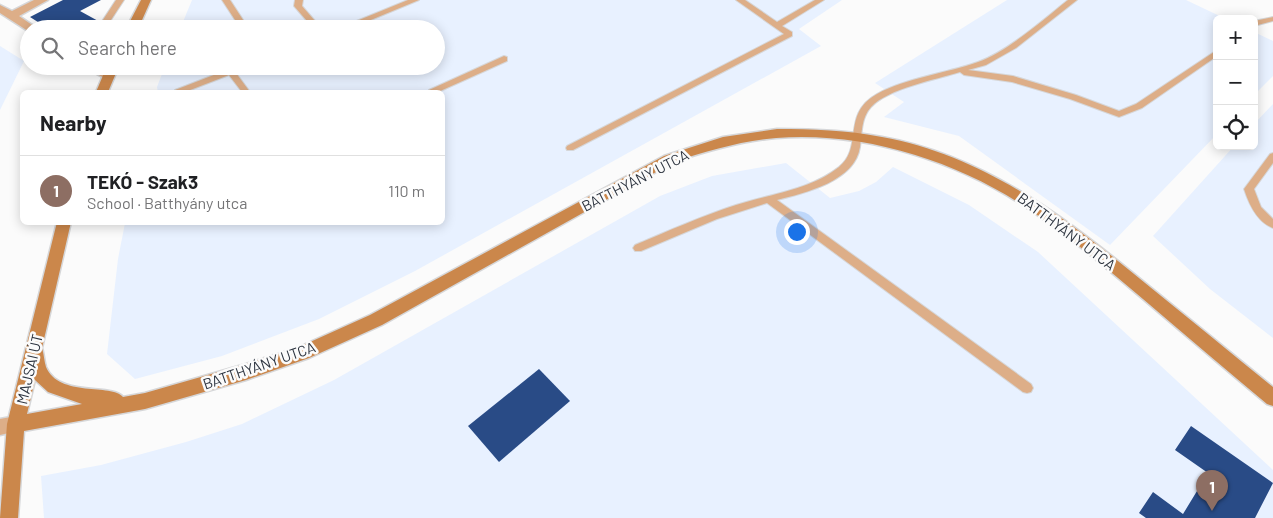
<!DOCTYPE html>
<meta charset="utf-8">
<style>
:root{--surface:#fff;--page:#f2f2f2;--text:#202124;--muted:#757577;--line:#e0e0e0;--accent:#ae6f36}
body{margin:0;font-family:Barlow,sans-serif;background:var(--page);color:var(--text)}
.controls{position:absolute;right:15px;top:15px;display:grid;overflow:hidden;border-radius:8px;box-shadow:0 2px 12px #0003}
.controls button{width:45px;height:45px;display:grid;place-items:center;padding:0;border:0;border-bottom:1px solid var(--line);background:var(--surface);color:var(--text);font:25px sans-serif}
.you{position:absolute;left:796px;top:231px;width:18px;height:18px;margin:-12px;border:4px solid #fff;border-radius:50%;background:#1a73e8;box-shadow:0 0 0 8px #1a73e833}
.badge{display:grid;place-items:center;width:32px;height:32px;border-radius:50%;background:var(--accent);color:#fff;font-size:16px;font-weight:700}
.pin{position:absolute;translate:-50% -41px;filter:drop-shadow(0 1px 2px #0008)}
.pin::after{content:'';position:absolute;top:26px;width:18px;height:15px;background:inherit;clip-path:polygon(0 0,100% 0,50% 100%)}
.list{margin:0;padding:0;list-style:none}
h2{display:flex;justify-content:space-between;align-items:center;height:65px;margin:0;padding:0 20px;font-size:21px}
h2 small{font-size:16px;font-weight:400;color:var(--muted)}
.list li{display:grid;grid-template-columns:32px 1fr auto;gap:15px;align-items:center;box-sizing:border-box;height:70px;padding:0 20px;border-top:1px solid var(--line)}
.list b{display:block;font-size:19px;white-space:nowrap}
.list p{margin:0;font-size:16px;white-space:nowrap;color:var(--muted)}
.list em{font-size:16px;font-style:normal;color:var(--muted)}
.icon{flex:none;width:28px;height:28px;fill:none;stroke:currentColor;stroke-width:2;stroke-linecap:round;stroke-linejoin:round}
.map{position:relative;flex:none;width:1273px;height:518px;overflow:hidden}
.search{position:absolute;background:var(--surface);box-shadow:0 2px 12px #0003;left:20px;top:20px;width:425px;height:55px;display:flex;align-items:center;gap:12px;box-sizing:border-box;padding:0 18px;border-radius:28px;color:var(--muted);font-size:19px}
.panel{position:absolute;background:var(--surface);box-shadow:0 2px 12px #0003;left:20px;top:90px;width:425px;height:135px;border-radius:8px}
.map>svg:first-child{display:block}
.built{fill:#e8f1ff}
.building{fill:#294b86}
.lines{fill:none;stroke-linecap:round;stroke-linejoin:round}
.service-casing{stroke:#d6d7d9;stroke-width:2}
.minor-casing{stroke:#d6d7d9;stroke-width:3}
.tertiary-casing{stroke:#d6d7d9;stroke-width:3}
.secondary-casing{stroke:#d6d7d9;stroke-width:3}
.service{fill:#ddae88;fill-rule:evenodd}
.minor{fill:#ddae88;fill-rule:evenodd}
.tertiary{fill:#ddae88;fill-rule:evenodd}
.secondary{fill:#cb874b;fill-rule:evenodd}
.labels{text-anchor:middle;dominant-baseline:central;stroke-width:5;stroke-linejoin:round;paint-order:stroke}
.street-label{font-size:15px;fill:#2e3540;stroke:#fbfbfb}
</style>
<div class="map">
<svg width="1273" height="518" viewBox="0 0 1273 518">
<rect width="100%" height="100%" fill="#fbfbfb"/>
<g class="built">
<polygon points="192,0 842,0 799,29 821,46 415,271 319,319 222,356 135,379 107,354 118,259 125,223 442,222 442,92 158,92 157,87 165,66 436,66 436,29 180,29"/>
<polygon points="1007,0 1186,0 1226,19 1217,19 1217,134 1110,245 959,136 884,117 904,102 875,83"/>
<polygon points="1254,32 1273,41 1273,76 1254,95"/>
<polygon points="0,46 24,61 0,110"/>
<polygon points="1273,104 1273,338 1210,289 1153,236 1234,146 1254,146 1254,124"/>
<polygon points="786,163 830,198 859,191 876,182 893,167 969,205 1038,252 1273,470 1273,518 44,518 41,476 101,465 186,442 242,424 334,380 660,196 712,176"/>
</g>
<g class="building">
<polygon points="63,0 101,0 80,11 100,22 89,29 49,29 30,17"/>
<polygon points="539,369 570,401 499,462 468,426"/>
<polygon points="1191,426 1273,483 1255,518 1146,518 1139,513 1153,492 1183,514 1208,473 1175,450"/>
</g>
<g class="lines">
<g class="service-casing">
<g id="service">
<polygon points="116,0 124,0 105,29 97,29"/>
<polygon points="222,0 230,0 249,29 241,29"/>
<polygon points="295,0 303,0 302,6 322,29 314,29 294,6"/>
<polygon points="408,0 419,0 349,29 337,29"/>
<polygon points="736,0 745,0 777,22 815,0 824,0 782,26 792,32 792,36 573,150 567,150 566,148 567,146 784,34"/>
<path d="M1068,0H1077L1016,48L986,65L968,70L1013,76L1076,95L1119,111L1136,104L1217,50V56L1142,108L1119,117L1070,99L1012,82L964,75L960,72C935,80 889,88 871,107C861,118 862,133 860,147C855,181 805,193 777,200L1031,384L1033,388L1031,392L1027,393L1023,392L767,203L717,219L641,251H635L633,248L635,245C668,231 702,216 736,205C770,194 810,190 839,167C864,147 841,114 877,94C906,78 947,73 978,62C1008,51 1043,20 1068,0Z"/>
<polygon points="1273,17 1273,21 1254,26 1254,21"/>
<polygon points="504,56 507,57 507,61 438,92 428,92 429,90"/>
<polygon points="237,66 249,66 236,73 250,92 242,92 229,75 185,92 174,92 175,90"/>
<path d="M1273,153V163L1254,189L1261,207L1273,219V228C1257,222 1249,204 1244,189L1270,154Z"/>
</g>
</g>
<g class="minor-casing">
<g id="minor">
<polygon points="34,0 48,0 19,16 38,29 29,29 28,31 0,13 0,5 12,11"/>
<polygon points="82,66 98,66 114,76 108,80"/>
</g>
</g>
<g class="tertiary-casing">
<polygon id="tertiary" points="16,416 22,418 25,424 22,430 0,435 0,419"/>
</g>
<g class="secondary-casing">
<g id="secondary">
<polygon points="141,0 151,0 138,29 126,29"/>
<polygon points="107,66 119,66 108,92 96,92"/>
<path d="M777,129C812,129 847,130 882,137C987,156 1070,221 1150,287C1191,320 1232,354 1273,387V406L1267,404C1225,369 1184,334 1143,299C1106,268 1070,237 1030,210C958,161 864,131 776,138C741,141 707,151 674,162L382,325L309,358L246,380L145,409L24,431L18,518H0L7,424L57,222H71L42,348C44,354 44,361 46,367C59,398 112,383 123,397L145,393L246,364L299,347L370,315L664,156L723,137ZM35,380L48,392L82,404L27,414Z"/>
</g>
</g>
<use href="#service" class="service"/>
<use href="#minor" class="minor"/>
<use href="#tertiary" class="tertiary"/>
<use href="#secondary" class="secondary"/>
</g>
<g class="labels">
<g class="street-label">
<text transform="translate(635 180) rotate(-27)">BATTHYÁNY UTCA</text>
<text transform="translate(1067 231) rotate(37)">BATTHYÁNY UTCA</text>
<text transform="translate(259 365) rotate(-19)">BATTHYÁNY UTCA</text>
<text transform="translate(29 369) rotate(-77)">MAJSAI ÚT</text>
</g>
</g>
</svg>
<div class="controls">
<button>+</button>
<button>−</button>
<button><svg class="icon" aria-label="locate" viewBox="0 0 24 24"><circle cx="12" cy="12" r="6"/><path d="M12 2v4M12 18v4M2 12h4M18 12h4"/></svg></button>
</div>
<div class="you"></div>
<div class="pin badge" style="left:1212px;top:511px;background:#8d6e63">1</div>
<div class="search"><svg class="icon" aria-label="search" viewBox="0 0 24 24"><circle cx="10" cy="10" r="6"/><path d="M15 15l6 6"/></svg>Search here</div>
<section class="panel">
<h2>Nearby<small></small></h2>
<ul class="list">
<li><span class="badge" style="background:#8d6e63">1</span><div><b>TEKÓ - Szak3</b><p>School · Batthyány utca</p></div><em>110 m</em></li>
</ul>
</section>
</div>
